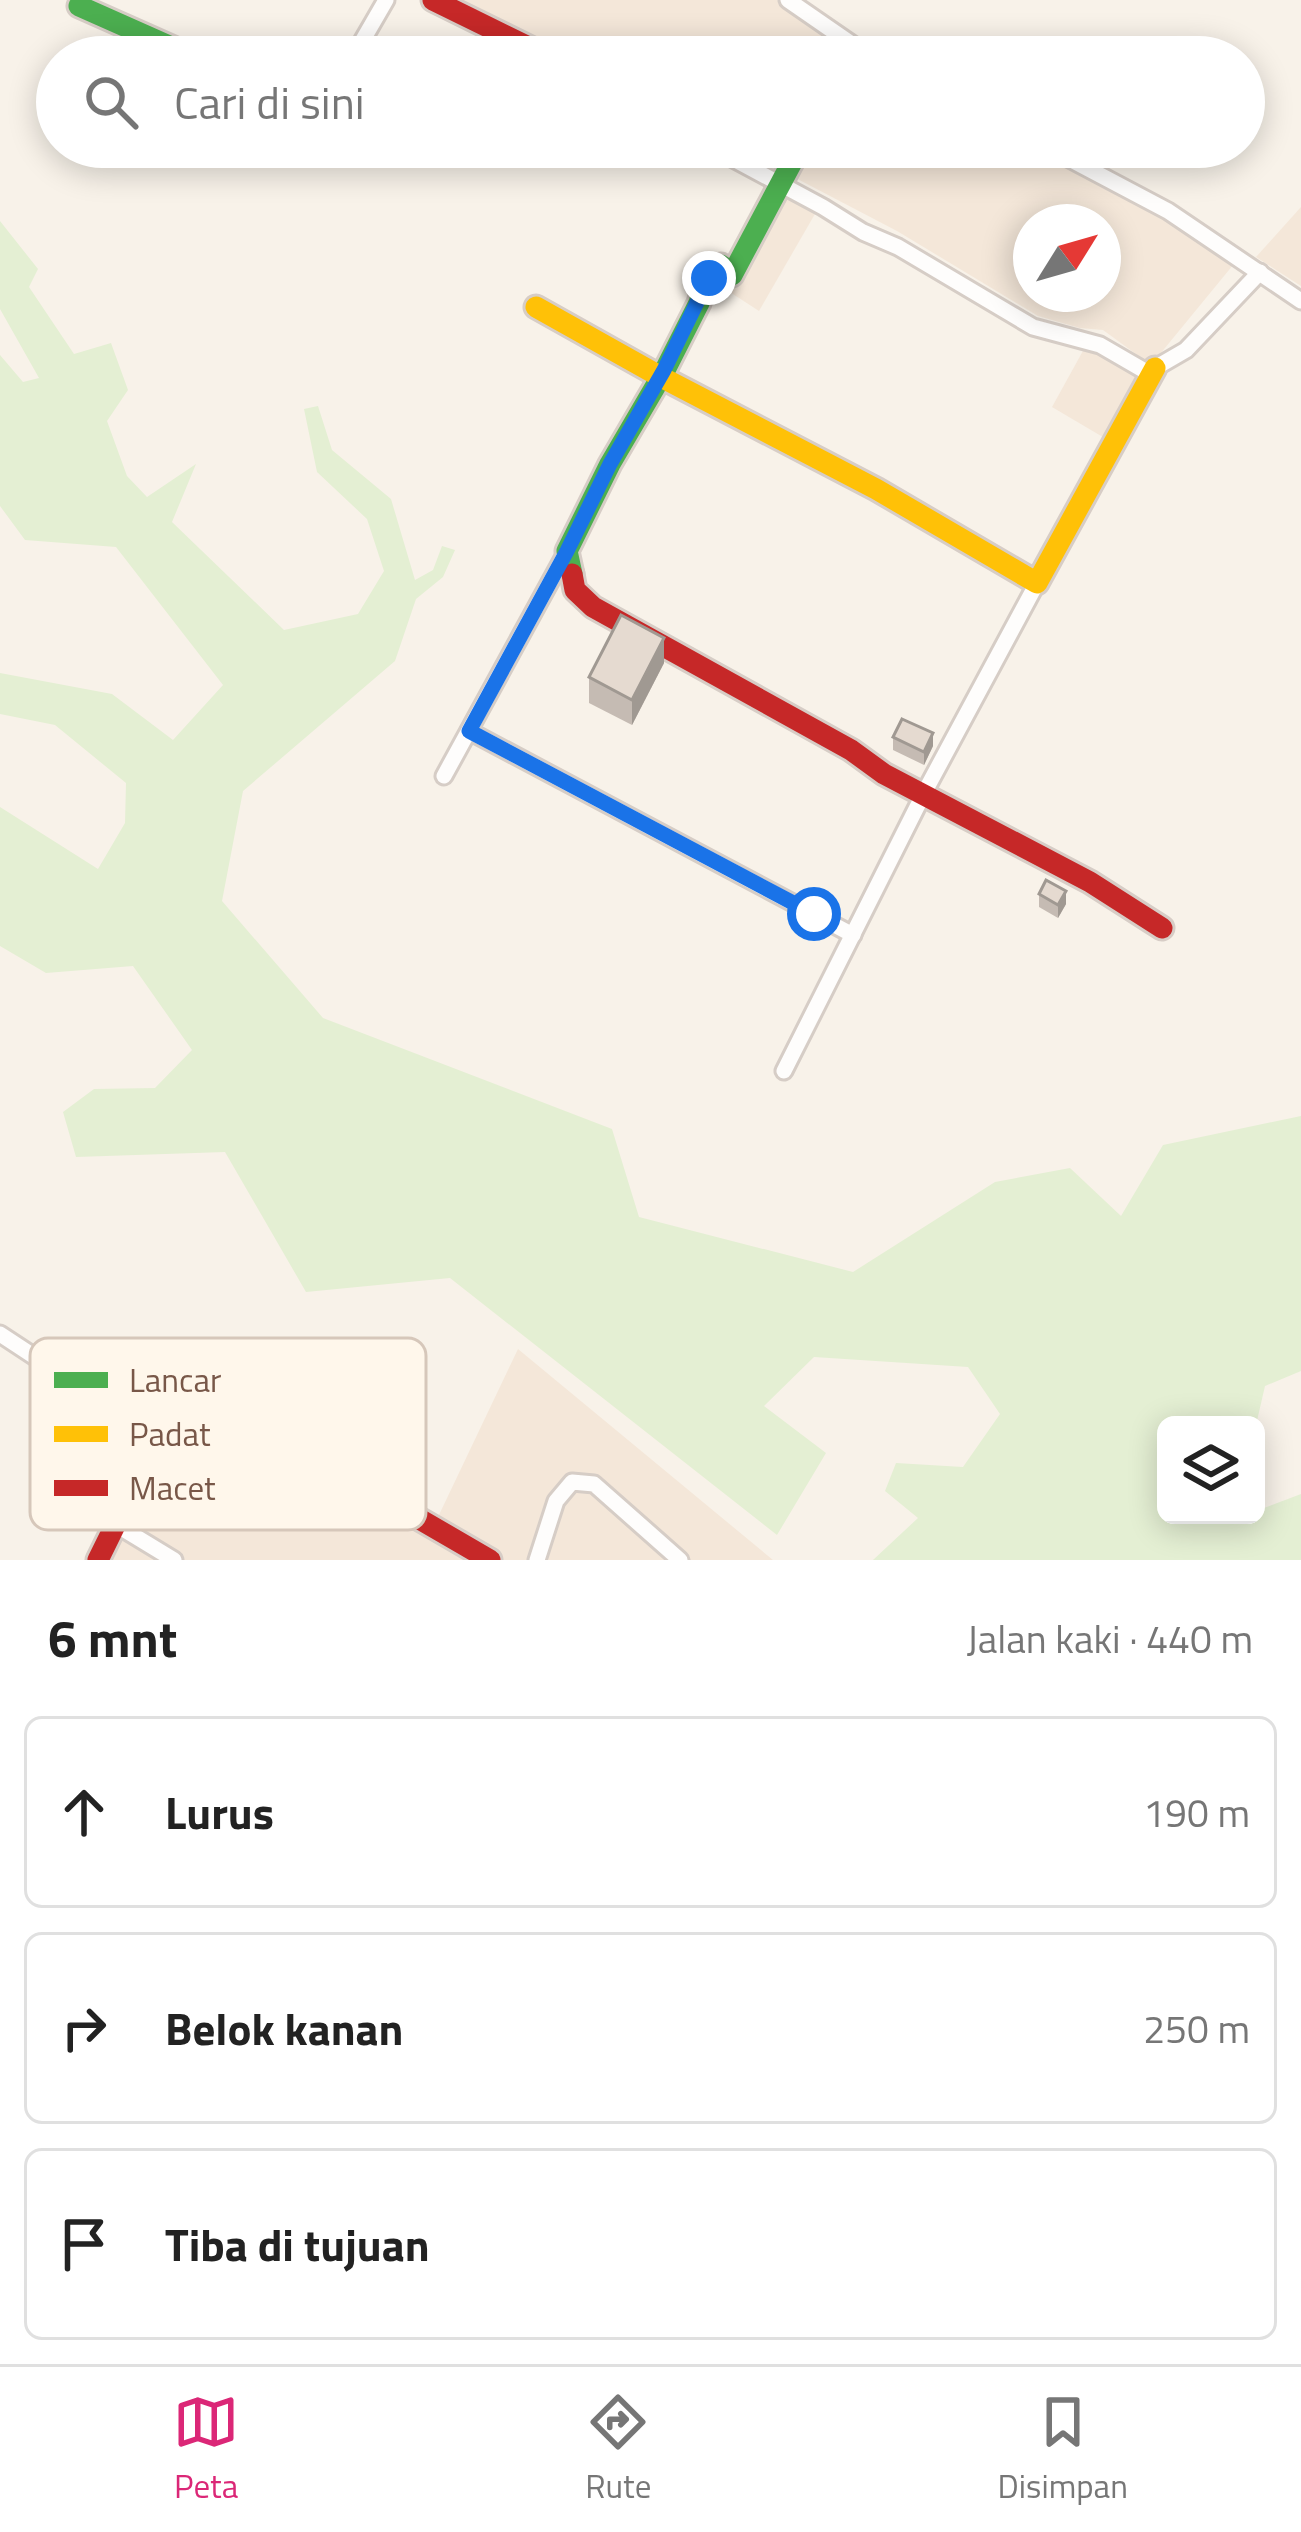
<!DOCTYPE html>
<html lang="id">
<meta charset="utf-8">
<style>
:root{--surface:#fff;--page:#f6f6f6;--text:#222;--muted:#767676;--line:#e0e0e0;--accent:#db2777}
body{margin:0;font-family:"Titillium Web",sans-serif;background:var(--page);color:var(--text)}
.controls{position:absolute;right:36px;bottom:36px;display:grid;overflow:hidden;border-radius:18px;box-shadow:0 6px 30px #0003}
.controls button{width:108px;height:108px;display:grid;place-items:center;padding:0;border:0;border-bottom:3px solid var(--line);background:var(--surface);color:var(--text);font:60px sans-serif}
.compass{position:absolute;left:1013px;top:204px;width:108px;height:108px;border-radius:50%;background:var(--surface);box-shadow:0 6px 30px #0003;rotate:53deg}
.stop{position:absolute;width:36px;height:36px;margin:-27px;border:9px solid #1a73e8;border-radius:50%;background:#fff}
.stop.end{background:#1a73e8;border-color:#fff;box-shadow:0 3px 12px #0008}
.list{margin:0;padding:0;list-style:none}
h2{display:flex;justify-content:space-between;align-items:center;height:156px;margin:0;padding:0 48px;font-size:51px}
h2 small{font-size:39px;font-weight:400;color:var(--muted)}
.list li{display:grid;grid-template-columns:78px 1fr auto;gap:36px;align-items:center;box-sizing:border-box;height:192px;margin:0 24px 24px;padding:0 24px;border:3px solid var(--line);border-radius:18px}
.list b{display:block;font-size:45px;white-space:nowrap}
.list em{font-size:39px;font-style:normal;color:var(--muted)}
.icon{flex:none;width:66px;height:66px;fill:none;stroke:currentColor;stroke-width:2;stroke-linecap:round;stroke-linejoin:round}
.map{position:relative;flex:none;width:1301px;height:1560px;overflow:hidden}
.search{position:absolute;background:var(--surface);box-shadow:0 6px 30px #0003;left:36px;right:36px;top:36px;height:132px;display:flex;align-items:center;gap:30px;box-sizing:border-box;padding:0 42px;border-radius:66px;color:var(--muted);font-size:45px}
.sheet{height:804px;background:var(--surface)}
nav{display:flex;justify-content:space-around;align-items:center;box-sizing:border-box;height:168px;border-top:3px solid var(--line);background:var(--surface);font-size:33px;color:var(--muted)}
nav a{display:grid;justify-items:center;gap:6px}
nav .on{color:var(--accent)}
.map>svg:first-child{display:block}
.residential{fill:#f4e7d9;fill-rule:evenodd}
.green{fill:#e4efd3}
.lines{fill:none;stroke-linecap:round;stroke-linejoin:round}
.street-casing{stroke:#d6cdc6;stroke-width:21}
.fast-casing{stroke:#d7cdc6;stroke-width:27}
.slow-casing{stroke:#d7cdc6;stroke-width:27}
.jam-casing{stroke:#d7cdc6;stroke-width:27}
.street{stroke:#fefdfc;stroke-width:15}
.fast{stroke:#4caf50;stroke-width:21}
.slow{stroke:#ffc107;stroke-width:21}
.jam{stroke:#c62828;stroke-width:21}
.wall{fill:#c5bbb3}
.shaded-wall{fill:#a09992}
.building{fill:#e5dad0;stroke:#a09992;stroke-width:3}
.route{stroke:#1a73e8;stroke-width:15}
.key{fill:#fff7eb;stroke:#d6c7ba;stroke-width:3}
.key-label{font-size:33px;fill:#785748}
</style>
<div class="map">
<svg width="1301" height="1560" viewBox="0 0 1301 1560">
<rect width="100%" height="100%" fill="#f8f2e9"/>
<g class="residential">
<polygon points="444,0 777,0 845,44 838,57 566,57"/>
<path d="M801,147H1048L1238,259L1151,365L1103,330L1080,328L1038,316L897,231L786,173ZM1031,222H1103V294H1031Z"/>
<polygon points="780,184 819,207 759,311 719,285"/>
<polygon points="1301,207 1301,286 1256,257"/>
<polygon points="1089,340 1148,373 1113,443 1052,407"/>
<polygon points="518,1349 773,1560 91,1560 179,1390 193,1379 206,1380 438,1517"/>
</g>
<polygon class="green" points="0,221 38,269 29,287 74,354 111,343 128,390 107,421 127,476 147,497 196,464 172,522 284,630 358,614 384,571 367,519 317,472 304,409 318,406 332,450 391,499 415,580 433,570 442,546 455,550 443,577 416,599 395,661 243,791 222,901 323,1018 612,1129 639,1217 853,1272 995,1182 1070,1168 1121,1216 1163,1145 1301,1116 1301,1371 1265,1386 1256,1425 1166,1425 1166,1515 1256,1515 1256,1511 1301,1494 1301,1560 873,1560 918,1518 885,1491 896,1463 963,1467 1000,1414 968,1367 814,1357 764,1406 826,1453 777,1535 450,1278 306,1292 225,1152 76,1157 63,1112 94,1089 155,1088 192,1050 133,966 46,973 0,946 0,807 98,869 125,823 126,783 55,725 0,714 0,673 112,694 173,740 223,685 116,547 25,540 0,506 0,355 23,382 39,378 0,309"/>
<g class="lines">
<g class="street-casing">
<g id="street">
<polyline points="788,0 856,47 875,57"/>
<polyline points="353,57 386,0"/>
<polyline points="711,147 823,207 863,232 898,247 1033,327 1100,345 1150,374 1155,368 1186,350 1260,272"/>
<polyline points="1047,147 1168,211 1301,301"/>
<polyline points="469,731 853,935"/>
<polyline points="444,776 567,551"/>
<polyline points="784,1071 923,795 1037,583"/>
<polyline points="0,1334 158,1438"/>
<polyline points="115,1524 174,1560"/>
<polyline points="537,1560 556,1501 572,1482 594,1484 680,1560"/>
</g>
</g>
<g class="fast-casing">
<g id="fast">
<polyline points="79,6 194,57"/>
<polyline points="572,574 567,551 610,464 665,370 699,303 705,283 721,265 732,275 800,147"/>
</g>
</g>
<g class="slow-casing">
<polyline id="slow" points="536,307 661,377 876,489 1037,583 1155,368"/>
</g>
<g class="jam-casing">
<g id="jam">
<polyline points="433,0 549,57"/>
<polyline points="572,574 575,590 593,607 851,750 884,774 1090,882 1162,928"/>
<polyline points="98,1560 158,1438 189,1394 197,1390 490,1560"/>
</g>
</g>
<use href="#street" class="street"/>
<use href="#fast" class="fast"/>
<use href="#slow" class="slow"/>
<use href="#jam" class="jam"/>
</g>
<g class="wall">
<polygon points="664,663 632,725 589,703 589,677"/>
<polygon points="893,737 933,746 924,765 893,750"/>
<polygon points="1039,894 1066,904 1058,918 1039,907"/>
</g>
<g class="shaded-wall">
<polygon points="664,638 664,663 632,725 632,700"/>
<polygon points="933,733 933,746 924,765 924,752"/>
<polygon points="1066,891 1066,904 1058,918 1058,905"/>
</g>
<g class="building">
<polygon points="621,615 664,638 632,700 589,677"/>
<polygon points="902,719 933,733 924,752 893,737"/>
<polygon points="1046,880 1066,891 1058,905 1039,894"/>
</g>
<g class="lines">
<polyline class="route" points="709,278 664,370 610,464 567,551 469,731 814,914"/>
</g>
<rect x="30" y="1338" width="396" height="192" rx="18" class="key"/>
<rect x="54" y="1372" width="54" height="16" fill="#4caf50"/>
<rect x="54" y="1426" width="54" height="16" fill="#ffc107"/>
<rect x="54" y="1480" width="54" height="16" fill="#c62828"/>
<g class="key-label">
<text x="129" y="1392">Lancar</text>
<text x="129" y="1446">Padat</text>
<text x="129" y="1500">Macet</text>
</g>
</svg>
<div class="controls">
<button><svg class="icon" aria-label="layers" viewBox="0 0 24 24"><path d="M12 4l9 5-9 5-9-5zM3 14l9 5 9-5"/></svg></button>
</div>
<svg class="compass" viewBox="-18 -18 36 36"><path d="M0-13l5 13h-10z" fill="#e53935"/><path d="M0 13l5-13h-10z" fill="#767676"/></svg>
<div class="stop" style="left:814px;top:914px"></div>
<div class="stop end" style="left:709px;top:278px"></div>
<div class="search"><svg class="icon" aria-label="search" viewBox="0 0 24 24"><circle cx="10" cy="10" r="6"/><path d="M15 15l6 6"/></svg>Cari di sini</div>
</div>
<section class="sheet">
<h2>6 mnt<small>Jalan kaki · 440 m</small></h2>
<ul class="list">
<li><svg class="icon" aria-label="ahead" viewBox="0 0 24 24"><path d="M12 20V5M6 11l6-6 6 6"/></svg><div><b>Lurus</b></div><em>190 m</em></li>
<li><svg class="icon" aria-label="right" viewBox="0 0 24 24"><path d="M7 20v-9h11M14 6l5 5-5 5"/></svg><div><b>Belok kanan</b></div><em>250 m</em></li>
<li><svg class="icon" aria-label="arrive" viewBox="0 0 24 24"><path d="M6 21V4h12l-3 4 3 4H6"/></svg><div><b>Tiba di tujuan</b></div></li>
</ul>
</section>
<nav>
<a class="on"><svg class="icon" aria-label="map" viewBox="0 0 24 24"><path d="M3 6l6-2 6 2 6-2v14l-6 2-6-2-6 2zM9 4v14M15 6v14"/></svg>Peta</a>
<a><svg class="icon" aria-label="directions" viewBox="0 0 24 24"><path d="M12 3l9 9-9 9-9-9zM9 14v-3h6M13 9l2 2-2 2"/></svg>Rute</a>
<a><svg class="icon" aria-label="saved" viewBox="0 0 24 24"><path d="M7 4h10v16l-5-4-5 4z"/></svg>Disimpan</a>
</nav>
